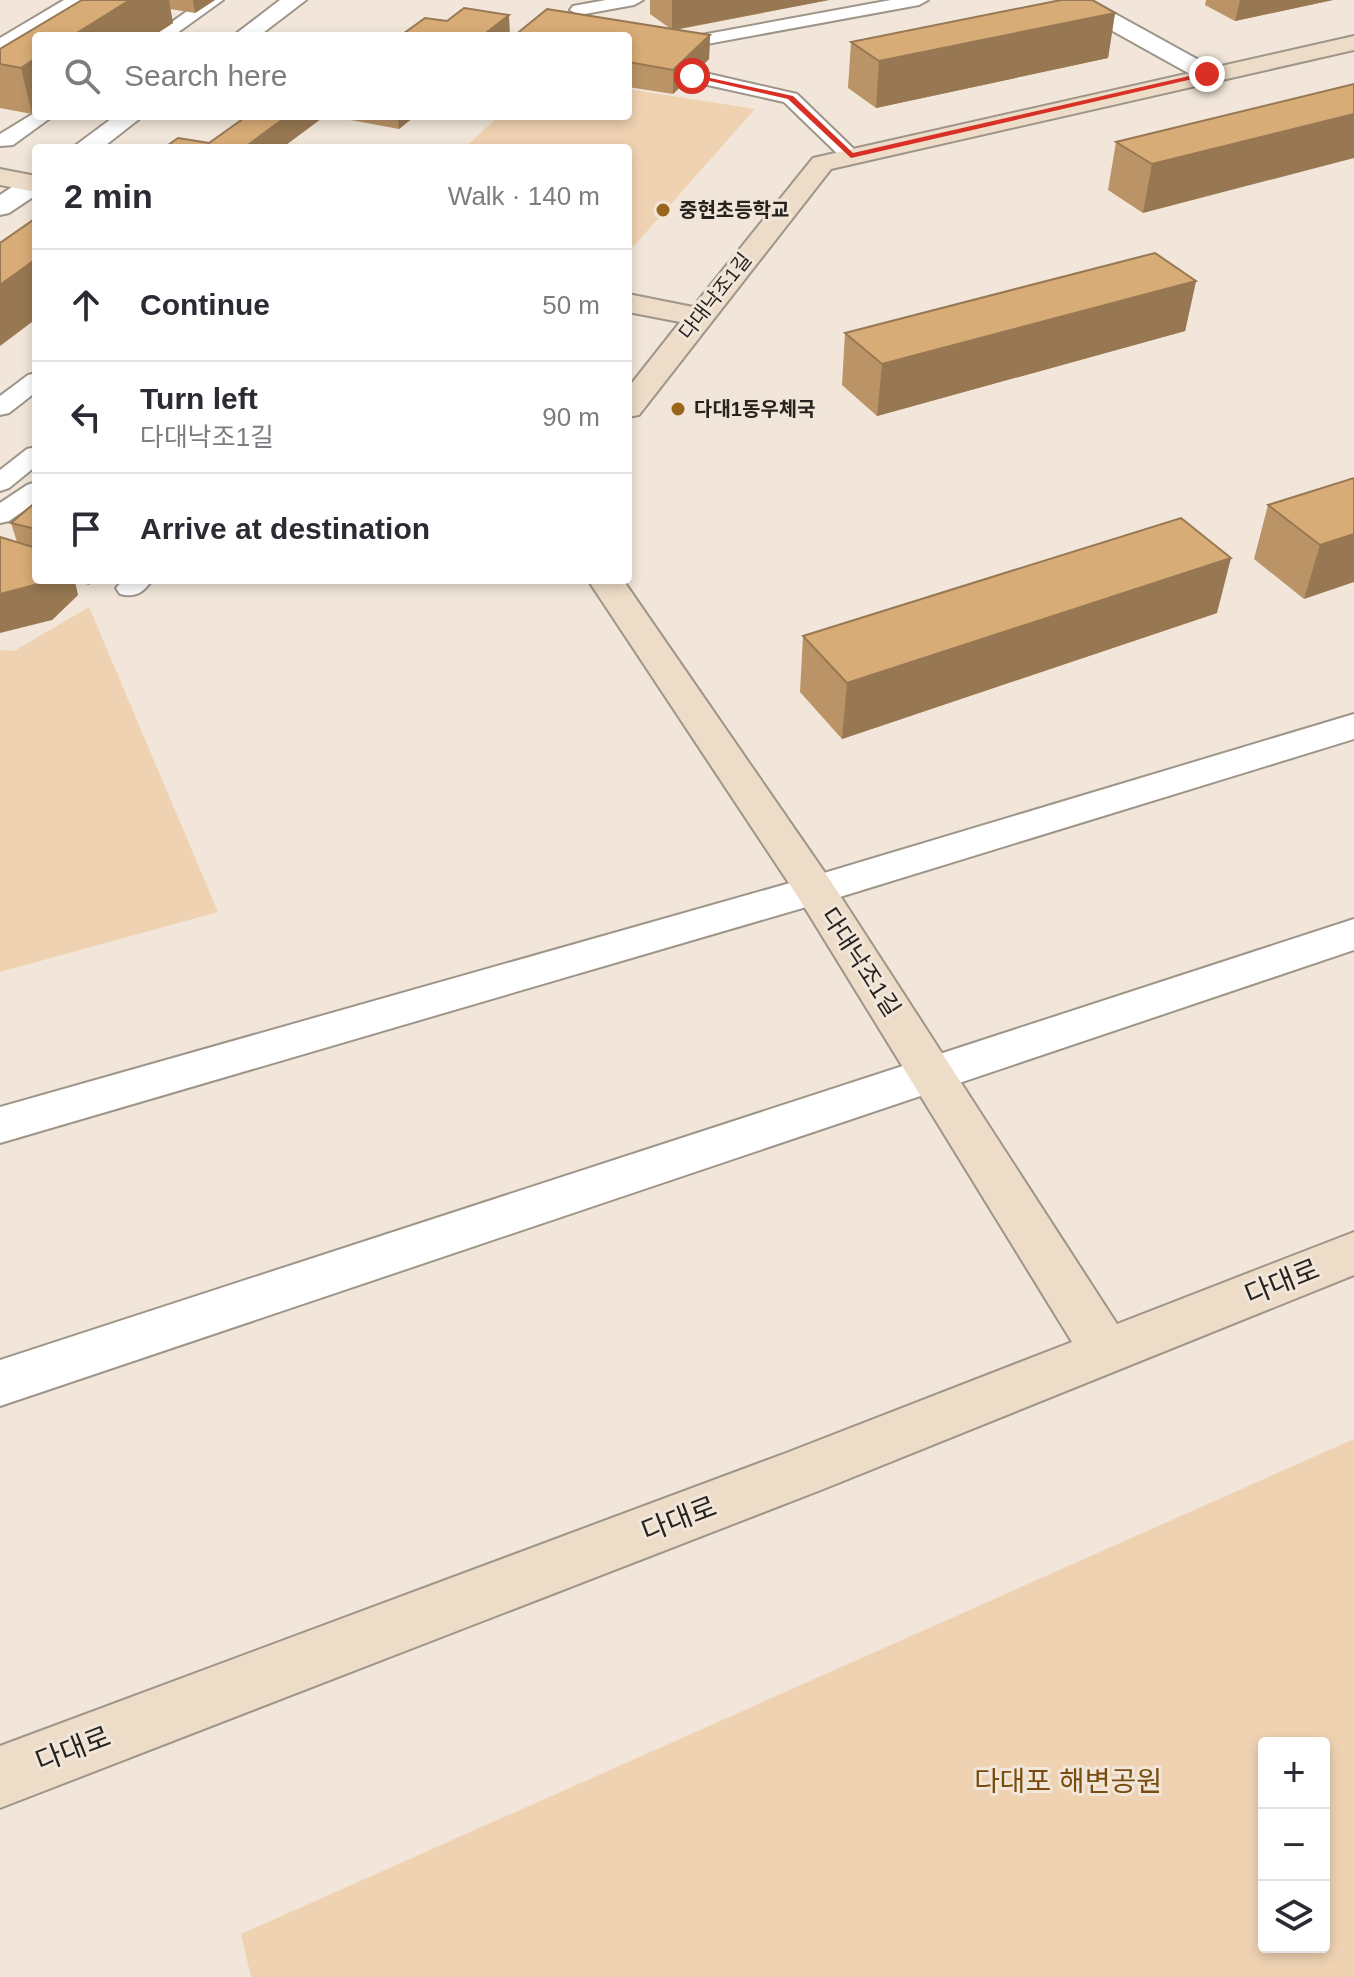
<!DOCTYPE html>
<meta charset="utf-8">
<style>
:root{--surface:#fff;--page:#f2f2f3;--text:#2b2b33;--muted:#7c7c81;--line:#e1e1e2}
body{margin:0;font-family:Helvetica,"Noto Sans KR",sans-serif;background:var(--page);color:var(--text)}
.controls{position:absolute;right:24px;bottom:24px;display:grid;overflow:hidden;border-radius:8px;box-shadow:0 4px 12px #0003}
.controls button{width:72px;height:72px;display:grid;place-items:center;padding:0;border:0;border-bottom:2px solid var(--line);background:var(--surface);color:var(--text);font:40px sans-serif}
.stop{position:absolute;width:24px;height:24px;margin:-18px;border:6px solid #d93025;border-radius:50%;background:#fff}
.stop.end{background:#d93025;border-color:#fff;box-shadow:0 2px 8px #0008}
.list{margin:0;padding:0;list-style:none}
h2{display:flex;justify-content:space-between;align-items:center;height:104px;margin:0;padding:0 32px;font-size:34px}
h2 small{font-size:26px;font-weight:400;color:var(--muted)}
.list li{display:grid;grid-template-columns:52px 1fr auto;gap:24px;align-items:center;box-sizing:border-box;height:112px;padding:0 32px;border-top:2px solid var(--line)}
.list b{display:block;font-size:30px;white-space:nowrap}
.list p{margin:0;font-size:26px;white-space:nowrap;color:var(--muted)}
.list em{font-size:26px;font-style:normal;color:var(--muted)}
.icon{flex:none;width:44px;height:44px;fill:none;stroke:currentColor;stroke-width:2;stroke-linecap:round;stroke-linejoin:round}
.map{position:relative;flex:none;width:1354px;height:1977px;overflow:hidden}
.search{position:absolute;background:var(--surface);box-shadow:0 4px 12px #0003;left:32px;top:32px;width:600px;height:88px;display:flex;align-items:center;gap:20px;box-sizing:border-box;padding:0 28px;border-radius:8px;color:var(--muted);font-size:30px}
.panel{position:absolute;background:var(--surface);box-shadow:0 4px 12px #0003;left:32px;top:144px;width:600px;height:440px;border-radius:8px}
.map>svg:first-child{display:block}
.green{fill:#efd2b1;fill-rule:evenodd}
.lines{fill:none;stroke-linecap:round;stroke-linejoin:round}
.lane-casing{stroke:#9e9488;stroke-width:4}
.street-casing{stroke:#9e9488;stroke-width:4}
.secondary-casing{stroke:#9e9488;stroke-width:4}
.lane{fill:#fff;fill-rule:evenodd}
.street{fill:#fff;fill-rule:evenodd}
.secondary{fill:#eddcc7;fill-rule:evenodd}
.wall{fill:#ba9466}
.shaded-wall{fill:#977853}
.building{fill:#d8ac77;stroke:#977853;stroke-width:2}
.route{fill:#d93025}
.poi-dot{fill:#9a661c;stroke:#f1e6d9;stroke-width:3}
.labels{text-anchor:middle;dominant-baseline:central;stroke-width:6;stroke-linejoin:round;paint-order:stroke}
.far-poi-label{font-size:20px;font-weight:bold;fill:#27231e;stroke:#f1e6d9;text-anchor:start}
.far-street-label{font-size:20px;fill:#27231e;stroke:#f1e6d9}
.street-label{font-size:24px;fill:#27231e;stroke:#f1e6d9}
.near-street-label{font-size:28px;fill:#27231e;stroke:#f1e6d9}
.near-park-label{font-size:28px;fill:#784d0e;stroke:#f1e6d9}
</style>
<div class="map">
<svg width="1354" height="1977" viewBox="0 0 1354 1977">
<rect width="100%" height="100%" fill="#f1e6d9"/>
<g class="green">
<polygon points="628,89 755,109 633,247 628,246 628,148 464,148 499,116 628,116"/>
<polygon points="89,607 218,912 0,972 0,650 14,651"/>
<path d="M1354,1439V1977H251L241,1934ZM1324,1743V1947H1264V1743Z"/>
</g>
<g class="lines">
<g class="lane-casing">
<g id="lane">
<polygon points="64,0 85,0 0,51 0,38"/>
<polygon points="203,0 223,0 173,36 152,36"/>
<polygon points="606,0 643,0 634,5 579,15 570,10 573,6"/>
<polygon points="891,0 928,0 919,5 696,46 687,41 696,36"/>
<polygon points="692,70 797,94 861,156 851,162 844,160 784,102 685,80 683,76"/>
<polygon points="36,112 36,116 53,116 13,145 0,146 0,134"/>
<polygon points="36,373 36,392 9,413 0,415 0,396 28,375"/>
<polygon points="36,447 36,466 9,488 0,491 0,470 27,449"/>
<polygon points="36,482 36,502 9,521 0,523 0,503 27,485"/>
<path d="M123,580H152C143,593 135,598 120,594L116,588Z"/>
</g>
</g>
<g class="street-casing">
<g id="street">
<polygon points="280,0 306,0 259,36 233,36"/>
<polygon points="1063,0 1090,0 1215,69 1219,74 1215,79 1199,79 1066,5"/>
<polygon points="115,116 143,116 102,148 72,148"/>
<polygon points="36,175 36,195 9,213 0,215 0,195 27,177"/>
<polygon points="1354,714 1354,739 830,900 0,1143 0,1107 804,879"/>
<polygon points="1354,919 1354,950 0,1406 0,1360"/>
</g>
</g>
<g class="secondary-casing">
<g id="secondary">
<polygon points="1354,36 1354,50 831,169 639,415 628,417 628,388 680,322 628,312 628,294 693,307 813,158"/>
<polygon points="0,169 36,176 36,192 0,185"/>
<polygon points="588,580 623,580 830,880 1117,1324 1354,1232 1354,1275 821,1490 0,1808 0,1746 786,1453 1072,1342 800,900"/>
</g>
</g>
<use href="#lane" class="lane"/>
<use href="#street" class="street"/>
<use href="#secondary" class="secondary"/>
</g>
<g class="wall">
<polygon points="82,0 215,0 195,13 170,9 173,23 153,36 36,36 32,114 0,108 0,49"/>
<polygon points="650,0 829,0 675,30 710,35 709,59 673,94 628,87 628,36 671,29 650,14"/>
<polygon points="1206,0 1333,0 1235,21 1205,5"/>
<polygon points="1115,13 1108,58 876,108 848,88 851,42"/>
<polygon points="1354,84 1143,213 1108,190 1116,142"/>
<polygon points="329,116 415,116 399,129"/>
<polygon points="1196,281 1185,331 877,416 842,385 845,333"/>
<polygon points="1354,478 1304,599 1254,559 1268,505"/>
<polygon points="36,502 36,580 94,580 89,585 75,581 78,595 52,620 17,542 11,523"/>
<polygon points="1217,613 842,739 800,692 803,636"/>
</g>
<g class="shaded-wall">
<polygon points="130,0 169,0 173,23 153,36 72,36"/>
<polygon points="193,0 215,0 195,13"/>
<polygon points="672,0 829,0 672,30"/>
<polygon points="1240,0 1333,0 1235,21"/>
<polygon points="1115,13 1108,58 876,108 879,61"/>
<polygon points="509,15 510,36 482,36"/>
<polygon points="710,35 709,59 673,94 673,70"/>
<polygon points="36,58 36,111 32,114 21,68"/>
<polygon points="1354,114 1354,158 1143,213 1152,164"/>
<polygon points="287,116 325,116 282,148 244,148"/>
<polygon points="398,116 415,116 399,129"/>
<polygon points="36,259 36,319 0,346 0,285"/>
<polygon points="1196,281 1185,331 877,416 882,364"/>
<polygon points="1354,534 1354,582 1304,599 1320,545"/>
<polygon points="1231,558 1217,613 842,739 847,683"/>
<polygon points="45,580 74,580 78,595 52,620 0,633 0,594"/>
</g>
<g class="building">
<polygon points="82,0 130,0 72,36 36,36 36,58 21,68 0,64 0,49"/>
<polygon points="1061,0 1092,0 1115,13 879,61 851,42"/>
<polygon points="464,8 509,15 482,36 414,36 403,34 425,18 447,21"/>
<polygon points="547,9 710,35 673,70 628,62 628,36 514,36"/>
<polygon points="1354,84 1354,114 1152,164 1116,142"/>
<polygon points="247,116 287,116 244,148 164,148 178,138 209,143"/>
<polygon points="36,218 36,259 0,285 0,243"/>
<polygon points="1155,253 1196,281 882,364 845,333"/>
<polygon points="1354,478 1354,534 1320,545 1268,505"/>
<polygon points="36,502 36,529 11,523"/>
<polygon points="1181,518 1231,558 847,683 803,636"/>
<polygon points="0,537 36,548 36,580 45,580 42,583 0,594"/>
</g>
<polygon class="route" points="1207,72 1210,75 851,158 788,99 688,76 692,74 793,96 853,153"/>
<g class="poi-dot">
<circle cx="663" cy="210" r="8"/>
<circle cx="678" cy="409" r="8"/>
</g>
<g class="labels">
<g class="far-poi-label">
<text x="679" y="210">중현초등학교</text>
<text x="694" y="409">다대1동우체국</text>
</g>
<g class="far-street-label">
<text transform="translate(715 296) rotate(-52)">다대낙조1길</text>
</g>
<g class="street-label">
<text transform="translate(861 962) rotate(57)">다대낙조1길</text>
</g>
<g class="near-street-label">
<text transform="translate(1282 1282) rotate(-22)">다대로</text>
<text transform="translate(679 1519) rotate(-21)">다대로</text>
<text transform="translate(73 1749) rotate(-21)">다대로</text>
</g>
<g class="near-park-label">
<text x="1068" y="1781">다대포 해변공원</text>
</g>
</g>
</svg>
<div class="controls">
<button>+</button>
<button>−</button>
<button><svg class="icon" aria-label="layers" viewBox="0 0 24 24"><path d="M12 4l9 5-9 5-9-5zM3 14l9 5 9-5"/></svg></button>
</div>
<div class="stop" style="left:692px;top:76px"></div>
<div class="stop end" style="left:1207px;top:74px"></div>
<div class="search"><svg class="icon" aria-label="search" viewBox="0 0 24 24"><circle cx="10" cy="10" r="6"/><path d="M15 15l6 6"/></svg>Search here</div>
<section class="panel">
<h2>2 min<small>Walk · 140 m</small></h2>
<ul class="list">
<li><svg class="icon" aria-label="ahead" viewBox="0 0 24 24"><path d="M12 20V5M6 11l6-6 6 6"/></svg><div><b>Continue</b></div><em>50 m</em></li>
<li><svg class="icon" aria-label="left" viewBox="0 0 24 24"><path d="M17 20v-9H6M10 6l-5 5 5 5"/></svg><div><b>Turn left</b><p>다대낙조1길</p></div><em>90 m</em></li>
<li><svg class="icon" aria-label="arrive" viewBox="0 0 24 24"><path d="M6 21V4h12l-3 4 3 4H6"/></svg><div><b>Arrive at destination</b></div></li>
</ul>
</section>
</div>
